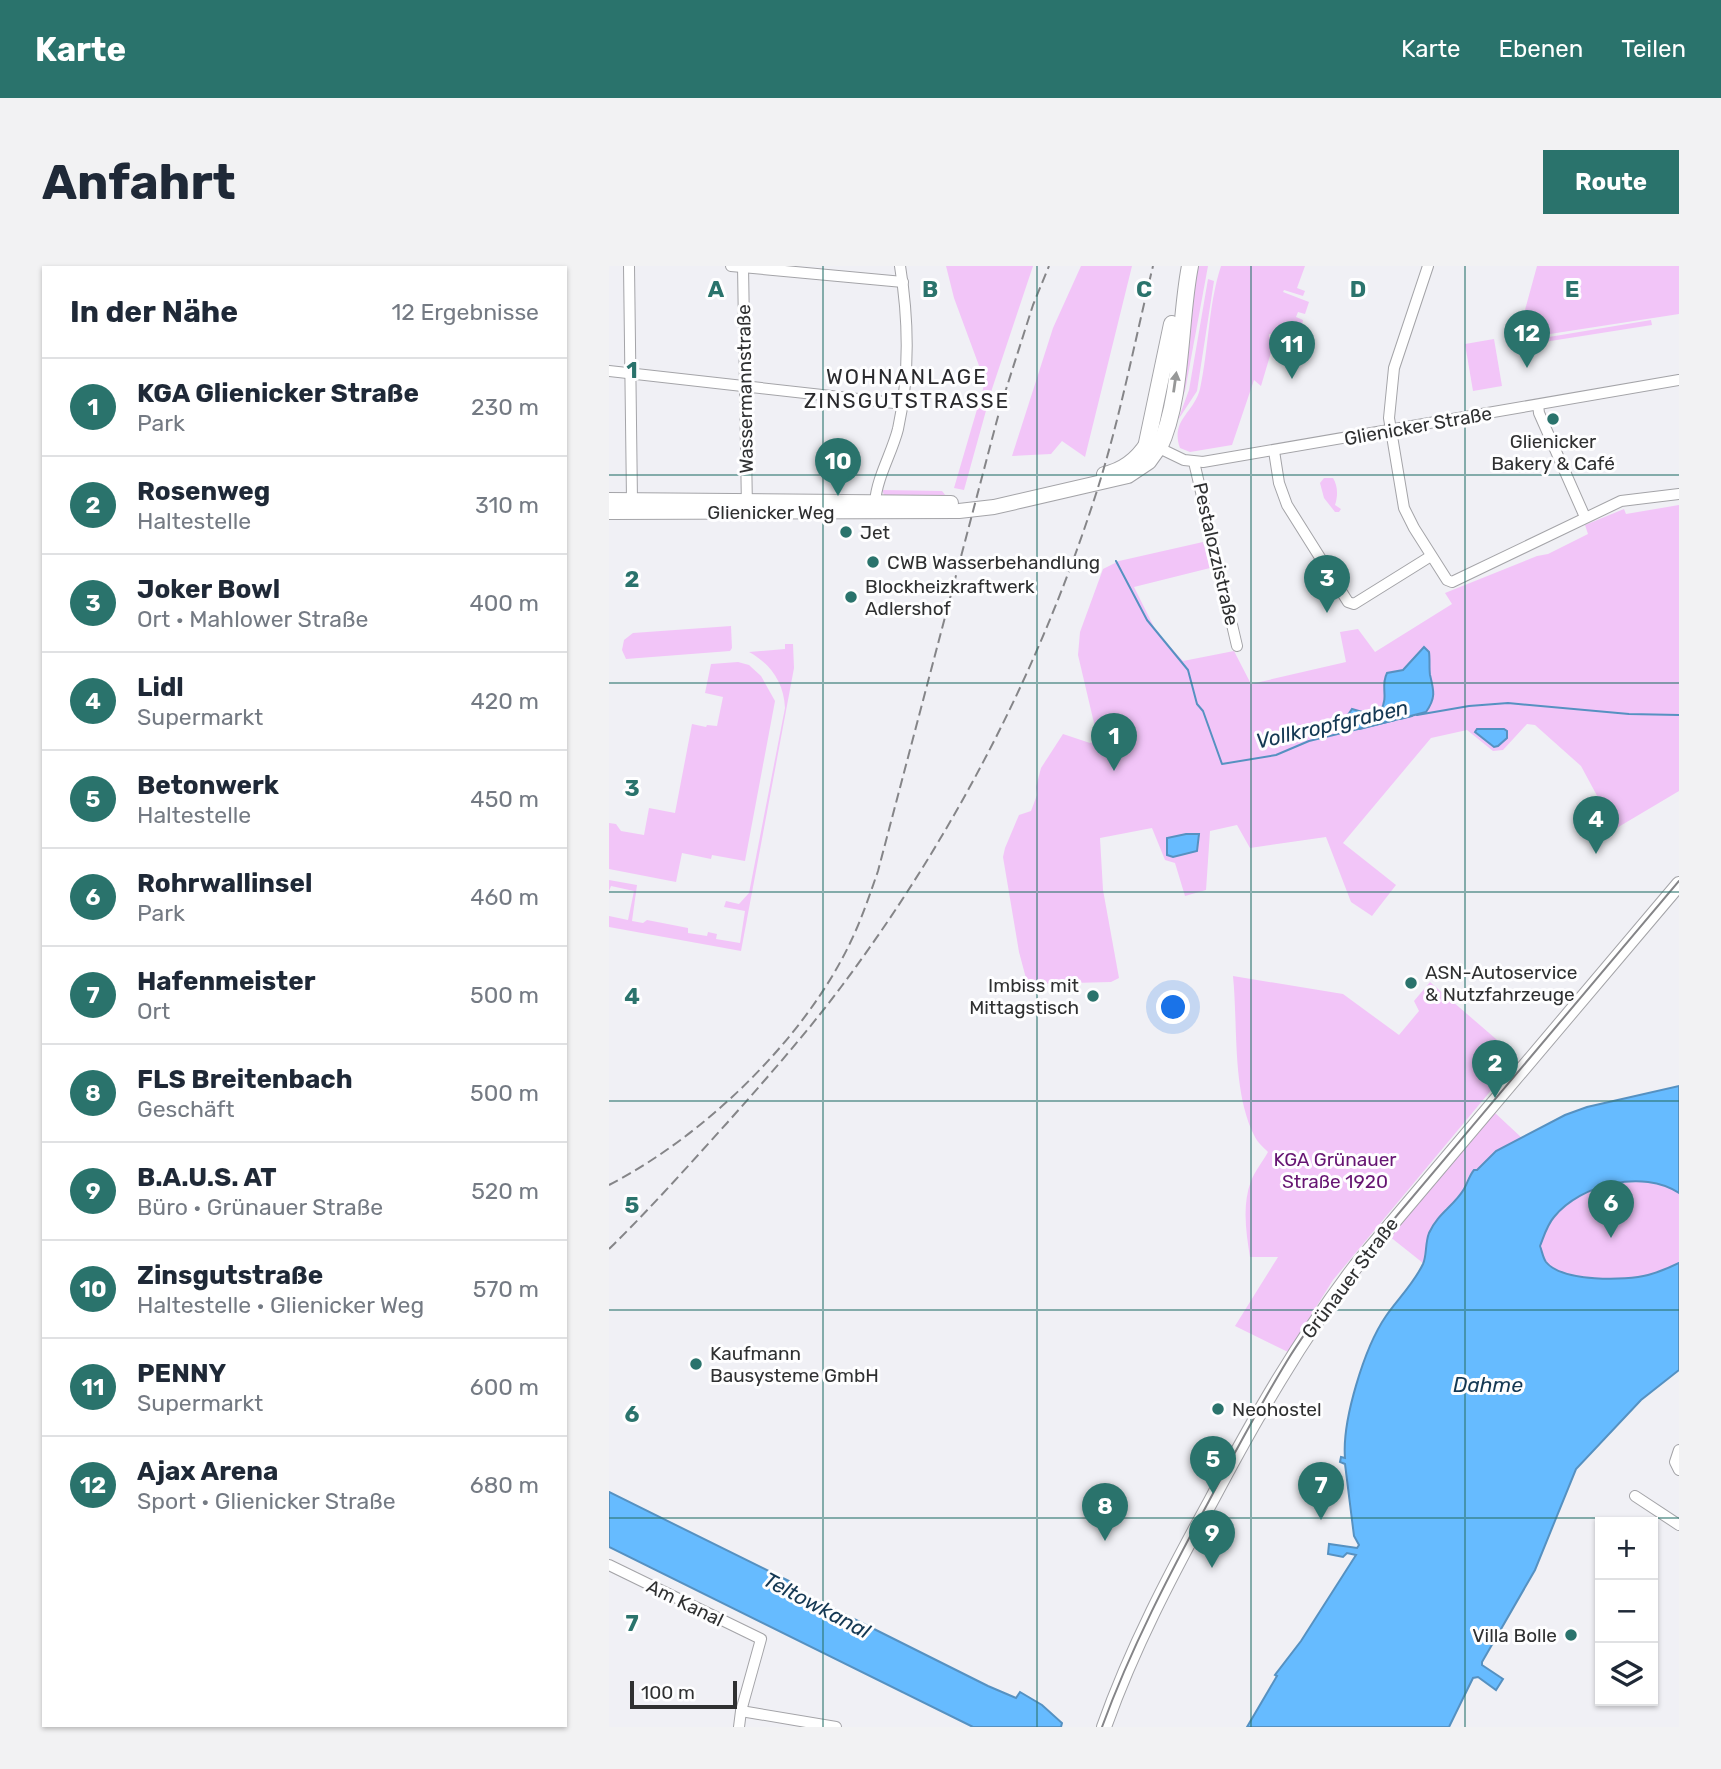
<!DOCTYPE html>
<html lang="de">
<meta charset="utf-8">
<style>
:root{--surface:#fff;--page:#f2f2f3;--text:#1f2937;--muted:#747a83;--line:#e0e1e3;--accent:#2a736c}
body{margin:0;font-family:Rubik,sans-serif;background:var(--page);color:var(--text)}
.controls{position:absolute;right:21px;bottom:21px;display:grid;overflow:hidden;border-radius:0px;box-shadow:0 2px 5px #0004}
.controls button{width:63px;height:63px;display:grid;place-items:center;padding:0;border:0;border-bottom:2px solid var(--line);background:var(--surface);color:var(--text);font:35px sans-serif}
.scale{position:absolute;left:21px;bottom:18px;width:107px;box-sizing:border-box;padding-left:7px;border:4px solid #2f3031;border-top:0;font-size:19px;line-height:24px;white-space:nowrap;color:#2f3031;-webkit-text-stroke:5px #fefeff;paint-order:stroke}
.you{position:absolute;left:565px;top:742px;width:24px;height:24px;margin:-18px;border:5px solid #fff;border-radius:50%;background:#1a73e8;box-shadow:0 0 0 10px #1a73e833}
.badge{display:grid;place-items:center;width:46px;height:46px;border-radius:50%;background:var(--accent);color:#fff;font-size:23px;font-weight:700}
.pin{position:absolute;translate:-50% -58px;filter:drop-shadow(0 2px 4px #0008)}
.pin::after{content:'';position:absolute;top:37px;width:24px;height:21px;background:inherit;clip-path:polygon(0 0,100% 0,50% 100%)}
.list{margin:0;padding:0;list-style:none}
h2{display:flex;justify-content:space-between;align-items:center;height:91px;margin:0;padding:0 28px;font-size:30px}
h2 small{font-size:23px;font-weight:400;color:var(--muted)}
.list li{display:grid;grid-template-columns:46px 1fr auto;gap:21px;align-items:center;box-sizing:border-box;height:98px;padding:0 28px;border-top:2px solid var(--line)}
.list b{display:block;font-size:26px;white-space:nowrap}
.list p{margin:0;font-size:23px;white-space:nowrap;color:var(--muted)}
.list em{font-size:23px;font-style:normal;color:var(--muted)}
.icon{flex:none;width:38px;height:38px;fill:none;stroke:currentColor;stroke-width:2;stroke-linecap:round;stroke-linejoin:round}
.map{position:relative;flex:none;width:1070px;height:1461px;overflow:hidden;border-radius:0px}
header{display:flex;align-items:center;gap:42px;box-sizing:border-box;height:98px;padding:0 35px;background:var(--accent);color:#fff}
header strong{font-size:33px}
nav{display:flex;gap:38px;margin-inline-start:auto;font-size:24px}
.intro{display:flex;align-items:center;justify-content:space-between;box-sizing:border-box;height:168px;padding:0 42px}
h1{margin:0;font-size:49px}
.button{padding:18px 32px;border-radius:0px;background:var(--accent);color:#fff;font-size:24px;font-weight:700}
main{display:flex;gap:42px;padding:0 42px}
aside{flex:1;background:var(--surface);border-radius:0px;box-shadow:0 2px 5px #0004}
.map>svg:first-child{display:block}
.green{fill:#f2c5f8}
.water{fill:#6bf;stroke:#5691c1;stroke-width:2}
.lines{fill:none;stroke-linecap:round;stroke-linejoin:round}
.stream{stroke:#5691c1;stroke-width:2}
.minor-casing{stroke:#a4a4a8;stroke-width:12}
.major-casing{stroke:#a4a4a8;stroke-width:16}
.highway-casing{stroke:#a4a4a8;stroke-width:18}
.minor{stroke:#fff;stroke-width:10}
.major{stroke:#fff;stroke-width:14}
.highway{stroke:#fff;stroke-width:16}
.tram{stroke:#858588;stroke-width:2}
.rail{stroke:#858588;stroke-width:2;stroke-dasharray:10 5;stroke-linecap:butt}
.oneway{fill:#979898}
.grid{fill:none;stroke:#2a736c;stroke-width:2;stroke-opacity:0.55}
.poi-dot{fill:#2a736c;stroke:#fefeff;stroke-width:2.5}
.labels{text-anchor:middle;dominant-baseline:central;stroke-width:6;stroke-linejoin:round;paint-order:stroke}
.street-label{font-size:19px;fill:#2f3031;stroke:#fefeff}
.poi-label{font-size:19px;fill:#2f3031;stroke:#fefeff;text-anchor:start}
.park-label{font-size:19px;fill:#661572;stroke:#fefeff}
.neighbourhood-label{font-size:21px;letter-spacing:2px;fill:#2a2a2d;stroke:#fefeff}
.water-label{font-size:21px;font-style:italic;fill:#143853;stroke:#fefeff}
.grid-label{font-size:23px;text-anchor:middle;font-weight:bold;fill:#2a736c;stroke:#fefeff;stroke-width:6;stroke-linejoin:round;paint-order:stroke}
</style>
<header>
<strong>Karte</strong>
<nav><a>Karte</a><a>Ebenen</a><a>Teilen</a></nav>
</header>
<div class="intro"><h1>Anfahrt</h1><a class="button">Route</a></div>
<main>
<aside>
<h2>In der Nähe<small>12 Ergebnisse</small></h2>
<ul class="list">
<li><span class="badge">1</span><div><b>KGA Glienicker Straße</b><p>Park</p></div><em>230 m</em></li>
<li><span class="badge">2</span><div><b>Rosenweg</b><p>Haltestelle</p></div><em>310 m</em></li>
<li><span class="badge">3</span><div><b>Joker Bowl</b><p>Ort · Mahlower Straße</p></div><em>400 m</em></li>
<li><span class="badge">4</span><div><b>Lidl</b><p>Supermarkt</p></div><em>420 m</em></li>
<li><span class="badge">5</span><div><b>Betonwerk</b><p>Haltestelle</p></div><em>450 m</em></li>
<li><span class="badge">6</span><div><b>Rohrwallinsel</b><p>Park</p></div><em>460 m</em></li>
<li><span class="badge">7</span><div><b>Hafenmeister</b><p>Ort</p></div><em>500 m</em></li>
<li><span class="badge">8</span><div><b>FLS Breitenbach</b><p>Geschäft</p></div><em>500 m</em></li>
<li><span class="badge">9</span><div><b>B.A.U.S. AT</b><p>Büro · Grünauer Straße</p></div><em>520 m</em></li>
<li><span class="badge">10</span><div><b>Zinsgutstraße</b><p>Haltestelle · Glienicker Weg</p></div><em>570 m</em></li>
<li><span class="badge">11</span><div><b>PENNY</b><p>Supermarkt</p></div><em>600 m</em></li>
<li><span class="badge">12</span><div><b>Ajax Arena</b><p>Sport · Glienicker Straße</p></div><em>680 m</em></li>
</ul>
</aside>
<div class="map">
<svg width="1070" height="1461" viewBox="0 0 1070 1461">
<rect width="100%" height="100%" fill="#f0f0f5"/>
<g class="green">
<polygon points="337,0 424,0 383,123 355,224 345,222 376,116 345,32"/>
<polygon points="472,0 523,0 476,191 453,175 442,188 403,190 444,62"/>
<polygon points="586,0 599,0 576,125 565,152"/>
<path d="M612,0H696L688,22L696,25L694,30L675,24L674,26L700,36L696,48L689,46L687,51L694,54L693,59L678,55L672,72L660,68V71L666,73L652,120L645,114L623,179L581,186L571,182C561,154 585,147 591,123C600,82 599,40 612,0Z"/>
<polygon points="928,0 1070,0 1070,48 908,73"/>
<polygon points="599,13 605,15 588,125 569,154 580,124"/>
<polygon points="1042,54 1043,59 916,79 916,75"/>
<polygon points="885,73 893,120 864,125 856,78"/>
<path d="M715,212H724C729,220 729,230 726,239L732,243L730,246H726L715,232L711,217Z"/>
<polygon points="273,224 333,225 337,230 275,229"/>
<polygon points="1070,239 1070,525 1006,563 972,500 926,459 918,458 894,484 884,485 858,464 822,472 734,577 787,619 763,650 742,636 717,571 641,582 628,559 601,565 597,624 576,630 566,597 556,594 543,562 491,572 494,624 510,712 502,716 424,718 418,716 410,686 394,591 396,582 410,549 422,545 428,529 427,521 432,502 454,468 481,477 489,474 469,389 471,366 494,303 510,295 594,276 601,302 525,321 547,365 574,395 625,385 642,418 737,396 731,366 749,363 766,386 843,338 836,327 928,290 939,288 979,268 976,259 1015,243 1017,248"/>
<polygon points="122,360 123,382 121,385 17,393 13,384 15,374 24,367"/>
<path d="M176,378H184L185,402L132,685L0,661V650L19,654L25,625L2,620L0,625V614L28,619L23,655L34,657L38,654L79,662V667L98,670L99,666L108,668L107,673L131,677L136,645L115,641L117,635L130,638L140,627L176,442C175,417 162,398 140,386L176,383Z"/>
<polygon points="129,396 140,399 152,410 166,435 136,595 103,589 102,593 73,587 67,616 0,603 0,557 7,558 12,565 35,569 40,542 66,547 83,458 97,461 98,459 108,460 114,431 96,427 102,398"/>
<path d="M624,710L734,728L790,769L810,745L805,735L821,716L909,792L724,1014L679,1086L626,1060L669,991H641C637,966 633,939 642,915C646,905 654,895 659,886C654,881 648,876 645,869C623,825 629,760 624,710Z"/>
<polygon points="885,846 914,873 887,885 868,904 864,904 859,911 857,921 839,942 837,942 820,968 814,997 780,970"/>
<path d="M1033,916L1058,919L1070,927V997C1060,1002 1050,1006 1039,1009C1017,1015 953,1016 937,996C934,992 933,985 931,981L937,964L946,949L970,930L1002,917Z"/>
</g>
<g class="water">
<path d="M815,381L820,386C821,393 820,402 821,409C825,425 827,432 817,446L751,463L742,459L739,449L743,443L760,448L772,444C780,429 771,421 778,407L794,404Z"/>
<polygon points="868,463 895,463 898,465 898,472 889,480 885,481 866,466"/>
<polygon points="577,568 590,568 588,585 564,591 558,589 558,572"/>
<path d="M1070,820V927C1034,903 972,918 945,951C938,959 935,970 931,980C933,985 934,992 937,996C953,1016 1017,1015 1039,1009C1050,1006 1060,1002 1070,997V1104L1032,1134L967,1203L926,1304L873,1396V1399L894,1413L887,1424L869,1411L864,1412L840,1461H638L668,1410L666,1409L692,1375L747,1289L738,1287L734,1291L719,1288L720,1278L748,1282L750,1279L745,1270L736,1198L731,1196L732,1191L736,1192C733,1155 755,1082 777,1050C789,1033 805,1017 814,998C818,989 816,977 820,967C829,947 845,940 855,923C859,916 860,910 865,904H868L887,885L956,849L978,841Z"/>
<polygon points="0,1226 184,1317 187,1324 379,1420 407,1432 411,1426 433,1439 453,1457 452,1461 364,1461 0,1281"/>
</g>
<g class="lines">
<g class="stream">
<polyline points="507,295 538,354 579,404 588,438 594,445 613,498 667,489 700,475 786,454"/>
<polyline points="808,449 860,440 899,437 1020,448 1070,449"/>
<polyline points="791,453 803,450"/>
</g>
<g class="minor-casing">
<g id="minor">
<polyline points="20,0 23,234"/>
<polyline points="122,0 294,16"/>
<polyline points="134,0 138,243"/>
<polyline points="819,0 785,102 780,152 795,242 805,262 838,314 843,316 1012,235 1070,228"/>
<polyline points="0,105 294,138"/>
<polyline points="929,139 930,147 976,251"/>
<polyline points="544,179 575,194 594,196 1070,114"/>
<polyline points="665,185 670,217 678,239 739,336 745,338 822,290"/>
<polyline points="585,196 628,380"/>
<path d="M266,236C268,211 283,187 289,163C301,108 300,55 291,0"/>
<polyline points="1070,1184 1066,1196 1070,1204"/>
<polyline points="1026,1230 1070,1259"/>
<polyline points="0,1299 152,1373 132,1445 130,1461"/>
<polyline points="132,1445 227,1461"/>
</g>
</g>
<g class="major-casing">
<g id="major">
<path d="M495,208C514,204 528,193 538,177"/>
<polyline points="0,234 342,237"/>
<polyline points="0,246 350,245 385,241 519,210 540,196 550,182"/>
<path d="M495,1461C523,1382 562,1308 602,1235C646,1152 690,1075 747,1000L1070,618"/>
</g>
</g>
<g class="highway-casing">
<g id="highway">
<polyline points="538,177 563,58"/>
<path d="M550,182C574,132 570,55 581,0"/>
</g>
</g>
<use href="#minor" class="minor"/>
<use href="#major" class="major"/>
<use href="#highway" class="highway"/>
<path class="tram" d="M493,1461C522,1382 560,1309 600,1235C625,1188 650,1141 678,1095C697,1064 720,1034 742,1004L1070,615"/>
<g class="rail">
<path d="M0,919C95,870 196,773 242,675C253,652 261,628 269,605L392,139L424,39L440,0"/>
<path d="M0,983C41,943 79,900 118,857C157,813 196,769 232,721C342,574 428,409 485,234C510,158 525,78 544,0"/>
</g>
</g>
<defs><path id="oneway-solid" d="M-6-.8H1V-3.2L6.5 0L1 3.2V.8H-6Z" transform="scale(1.75)"/></defs>
<use class="oneway" href="#oneway-solid" transform="translate(566 116) rotate(-82)"/>
<path class="grid" d="M214,0V1461M428,0V1461M642,0V1461M856,0V1461M0,209H1070M0,417H1070M0,626H1070M0,835H1070M0,1044H1070M0,1252H1070"/>
<g class="poi-dot">
<circle cx="944" cy="153" r="7"/>
<circle cx="237" cy="266" r="7"/>
<circle cx="264" cy="296" r="7"/>
<circle cx="242" cy="331" r="7"/>
<circle cx="802" cy="717" r="7"/>
<circle cx="484" cy="730" r="7"/>
<circle cx="87" cy="1098" r="7"/>
<circle cx="609" cy="1143" r="7"/>
<circle cx="962" cy="1369" r="7"/>
</g>
<g class="labels">
<g class="street-label">
<text transform="translate(136 123) rotate(-91)">Wassermannstraße</text>
<text transform="translate(809 160) rotate(-10)">Glienicker Straße</text>
<text x="162" y="246">Glienicker Weg</text>
<text transform="translate(607 288) rotate(77)">Pestalozzistraße</text>
<text transform="translate(741 1012) rotate(-53)">Grünauer Straße</text>
<text transform="translate(76 1337) rotate(26)">Am Kanal</text>
</g>
<g class="poi-label">
<text x="944" y="175" text-anchor="middle">Glienicker<tspan x="944" dy="22">Bakery &amp; Café</tspan></text>
<text x="251" y="266">Jet</text>
<text x="278" y="296">CWB Wasserbehandlung</text>
<text x="256" y="320">Blockheizkraftwerk<tspan x="256" dy="22">Adlershof</tspan></text>
<text x="816" y="706">ASN-Autoservice<tspan x="816" dy="22">&amp; Nutzfahrzeuge</tspan></text>
<text x="470" y="719" text-anchor="end">Imbiss mit<tspan x="470" dy="22">Mittagstisch</tspan></text>
<text x="101" y="1087">Kaufmann<tspan x="101" dy="22">Bausysteme GmbH</tspan></text>
<text x="623" y="1143">Neohostel</text>
<text x="948" y="1369" text-anchor="end">Villa Bolle</text>
</g>
<g class="park-label">
<text x="726" y="893">KGA Grünauer<tspan x="726" dy="22">Straße 1920</tspan></text>
</g>
<g class="neighbourhood-label">
<text x="298" y="110">WOHNANLAGE<tspan x="298" dy="24">ZINSGUTSTRASSE</tspan></text>
</g>
<g class="water-label">
<text transform="translate(723 458) rotate(-13)">Vollkropfgraben</text>
<text x="879" y="1118">Dahme</text>
<text transform="translate(208 1339) rotate(28)">Teltowkanal</text>
</g>
</g>
<g class="grid-label">
<text x="107" y="31">A</text>
<text x="321" y="31">B</text>
<text x="535" y="31">C</text>
<text x="749" y="31">D</text>
<text x="963" y="31">E</text>
<text x="23" y="112">1</text>
<text x="23" y="321">2</text>
<text x="23" y="530">3</text>
<text x="23" y="738">4</text>
<text x="23" y="947">5</text>
<text x="23" y="1156">6</text>
<text x="23" y="1365">7</text>
</g>
</svg>
<div class="controls">
<button>+</button>
<button>−</button>
<button><svg class="icon" aria-label="layers" viewBox="0 0 24 24"><path d="M12 4l9 5-9 5-9-5zM3 14l9 5 9-5"/></svg></button>
</div>
<div class="scale">100 m</div>
<div class="you"></div>
<div class="pin badge" style="left:505px;top:505px">1</div>
<div class="pin badge" style="left:886px;top:832px">2</div>
<div class="pin badge" style="left:718px;top:347px">3</div>
<div class="pin badge" style="left:987px;top:588px">4</div>
<div class="pin badge" style="left:604px;top:1228px">5</div>
<div class="pin badge" style="left:1002px;top:972px">6</div>
<div class="pin badge" style="left:712px;top:1254px">7</div>
<div class="pin badge" style="left:496px;top:1275px">8</div>
<div class="pin badge" style="left:603px;top:1302px">9</div>
<div class="pin badge" style="left:229px;top:230px">10</div>
<div class="pin badge" style="left:683px;top:113px">11</div>
<div class="pin badge" style="left:918px;top:102px">12</div>
</div>
</main>
